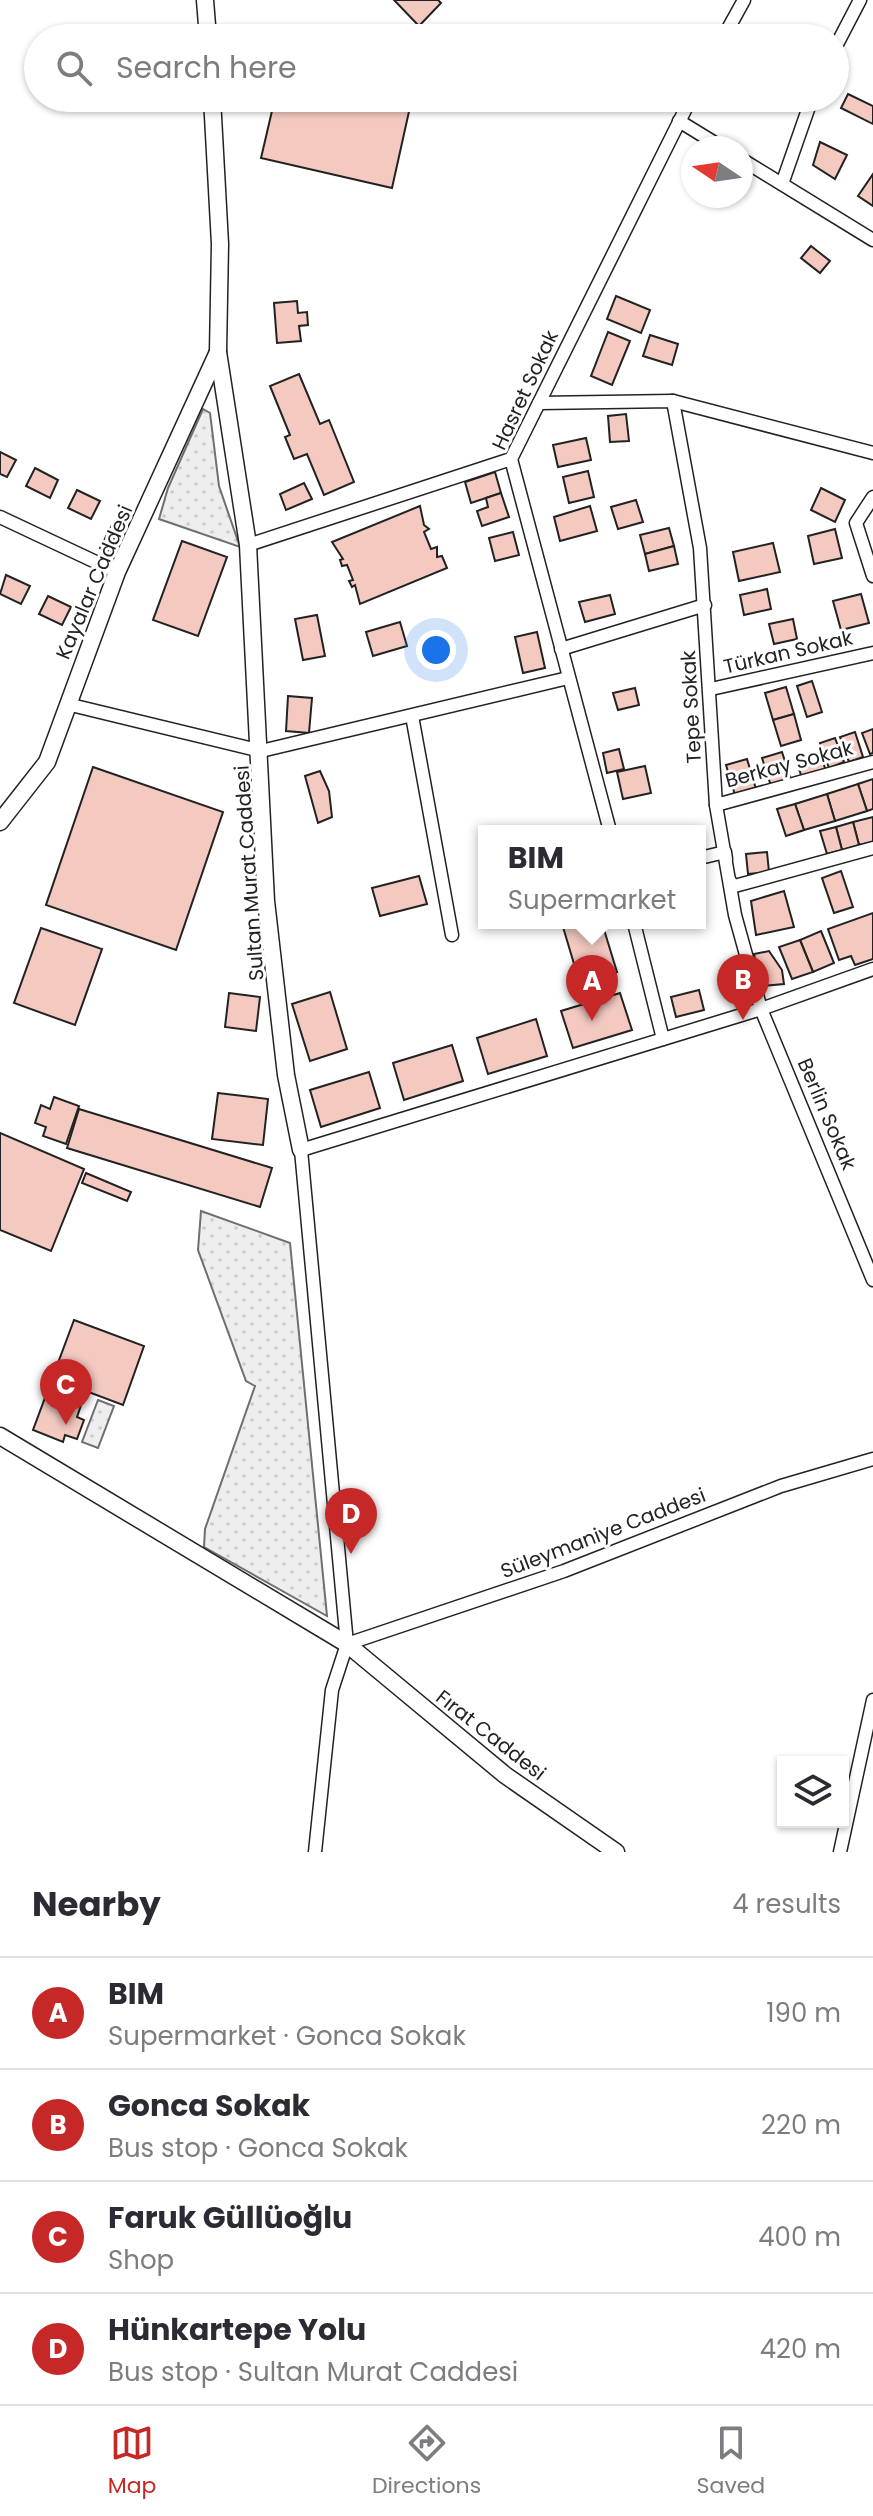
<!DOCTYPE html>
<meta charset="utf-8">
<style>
:root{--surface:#fff;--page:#f2f2f3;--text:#2b2b33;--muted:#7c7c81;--line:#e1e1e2;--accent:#c62828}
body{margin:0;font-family:Poppins,sans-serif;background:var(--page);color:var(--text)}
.controls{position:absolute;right:24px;bottom:24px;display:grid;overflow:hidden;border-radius:0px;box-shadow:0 2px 6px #0004}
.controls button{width:72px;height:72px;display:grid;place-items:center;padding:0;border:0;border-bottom:2px solid var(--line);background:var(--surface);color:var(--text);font:40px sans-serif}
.compass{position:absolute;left:681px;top:136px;width:72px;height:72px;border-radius:50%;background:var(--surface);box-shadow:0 2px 6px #0004;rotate:283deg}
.you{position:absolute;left:436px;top:650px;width:28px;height:28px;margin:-20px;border:6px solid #fff;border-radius:50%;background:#1a73e8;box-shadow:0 0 0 12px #1a73e833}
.badge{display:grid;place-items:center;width:52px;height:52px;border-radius:50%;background:var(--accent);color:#fff;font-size:26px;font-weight:700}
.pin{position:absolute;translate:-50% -66px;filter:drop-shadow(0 2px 4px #0008)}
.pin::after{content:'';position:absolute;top:42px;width:28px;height:24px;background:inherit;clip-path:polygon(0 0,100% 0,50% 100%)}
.popup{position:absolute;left:478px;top:825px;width:228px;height:104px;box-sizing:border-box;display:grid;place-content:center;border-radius:0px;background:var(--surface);filter:drop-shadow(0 2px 6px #0005);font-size:26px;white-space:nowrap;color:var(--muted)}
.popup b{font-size:30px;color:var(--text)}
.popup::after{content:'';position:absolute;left:50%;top:100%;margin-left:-16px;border:16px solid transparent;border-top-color:var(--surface)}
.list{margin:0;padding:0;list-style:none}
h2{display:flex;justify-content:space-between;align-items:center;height:104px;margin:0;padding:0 32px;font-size:34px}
h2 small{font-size:26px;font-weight:400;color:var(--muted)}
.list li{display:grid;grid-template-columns:52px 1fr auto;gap:24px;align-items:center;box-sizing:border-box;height:112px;padding:0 32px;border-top:2px solid var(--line)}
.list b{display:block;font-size:30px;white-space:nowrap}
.list p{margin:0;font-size:26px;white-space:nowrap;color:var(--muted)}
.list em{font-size:26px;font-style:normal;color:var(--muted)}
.icon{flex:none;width:44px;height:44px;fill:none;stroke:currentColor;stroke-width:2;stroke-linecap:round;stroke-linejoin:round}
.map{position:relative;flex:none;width:873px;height:1852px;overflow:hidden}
.search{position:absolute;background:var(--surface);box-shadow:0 2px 6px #0004;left:24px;right:24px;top:24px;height:88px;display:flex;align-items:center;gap:20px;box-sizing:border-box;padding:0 28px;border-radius:44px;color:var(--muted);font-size:30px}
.sheet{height:552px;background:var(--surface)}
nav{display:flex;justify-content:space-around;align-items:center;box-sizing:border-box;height:112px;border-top:2px solid var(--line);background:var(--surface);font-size:22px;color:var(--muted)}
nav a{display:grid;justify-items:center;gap:4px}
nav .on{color:var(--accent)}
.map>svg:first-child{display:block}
.grass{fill:url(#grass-dots);stroke:#6f6f6f;stroke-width:2}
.building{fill:#f3c9c0;stroke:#222;stroke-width:2}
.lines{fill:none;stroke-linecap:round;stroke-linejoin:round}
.minor-casing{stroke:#222;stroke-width:15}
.tertiary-casing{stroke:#222;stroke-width:19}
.minor{stroke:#fff;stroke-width:12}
.tertiary{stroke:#fff;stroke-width:16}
.labels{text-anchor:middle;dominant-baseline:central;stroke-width:6;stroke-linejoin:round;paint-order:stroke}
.street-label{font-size:20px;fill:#222;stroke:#fff}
</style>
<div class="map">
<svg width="873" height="1852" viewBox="0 0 873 1852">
<defs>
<pattern id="grass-dots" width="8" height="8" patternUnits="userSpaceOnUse" patternTransform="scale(2)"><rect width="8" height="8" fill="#eee"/><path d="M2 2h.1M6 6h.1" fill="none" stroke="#ccc" stroke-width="1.8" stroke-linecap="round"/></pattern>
</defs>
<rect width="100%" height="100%" fill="#fff"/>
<g class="grass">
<polygon points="203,409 210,413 219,486 240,547 159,519 168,488"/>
<polygon points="201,1211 290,1243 327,1616 204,1547 205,1529 255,1386 246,1381 198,1250"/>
<polygon points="98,1400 114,1406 98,1448 82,1442"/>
</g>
<g class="building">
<polygon points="394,0 438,0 441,3 419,26"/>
<polygon points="848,94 873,106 873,124 841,108"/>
<polygon points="275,98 412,98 392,188 261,158"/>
<polygon points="820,142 847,155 835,179 813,165"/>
<polygon points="873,174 873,206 858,196"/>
<polygon points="811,246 830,261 820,273 801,258"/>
<polygon points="616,296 650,310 641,333 607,319"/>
<polygon points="297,301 298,313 307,312 308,325 299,326 301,341 277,343 274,303"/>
<polygon points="608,332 630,341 612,385 591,376"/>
<polygon points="650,335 678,344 672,365 643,356"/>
<polygon points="299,374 320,424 329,420 354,482 324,495 307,454 294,459 285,437 290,435 270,386"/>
<polygon points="626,414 629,441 610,442 608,416"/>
<polygon points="586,438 591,460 558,467 553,445"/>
<polygon points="0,452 16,460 7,477 0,474"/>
<polygon points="35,468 58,480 50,498 26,486"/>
<polygon points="588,471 594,497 569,503 563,477"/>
<polygon points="495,472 501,493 471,503 465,482"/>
<polygon points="304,483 312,499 286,510 280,494"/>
<polygon points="821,488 845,500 835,522 811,510"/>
<polygon points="77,490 100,501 91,519 68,508"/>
<polygon points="501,493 509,517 482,526 477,511 488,507 486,498"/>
<polygon points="636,500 643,522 618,529 611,507"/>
<polygon points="420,506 424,525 429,529 424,532 431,549 437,547 437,557 442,556 447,568 360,604 355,585 352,587 349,581 353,580 347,565 342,566 340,560 343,559 332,542"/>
<polygon points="590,506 597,531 560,541 554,517"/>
<polygon points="112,525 120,528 107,552 100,548"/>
<polygon points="669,528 674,546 645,554 640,535"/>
<polygon points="835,529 842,558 814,564 808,536"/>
<polygon points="513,532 519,555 495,561 489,538"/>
<polygon points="182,541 227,557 198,636 153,620"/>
<polygon points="773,543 780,572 739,581 733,552"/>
<polygon points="674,546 678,564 649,571 645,554"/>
<polygon points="6,575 30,586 21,604 0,594"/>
<polygon points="767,589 771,609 744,615 740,595"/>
<polygon points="861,594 869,623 841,630 833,601"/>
<polygon points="610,595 615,614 585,622 579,602"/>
<polygon points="48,596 71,607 62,625 39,614"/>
<polygon points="317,615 325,656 303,660 295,619"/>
<polygon points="793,619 797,639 774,644 769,624"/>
<polygon points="400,622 407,646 373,656 366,632"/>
<polygon points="537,632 545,668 523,673 515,637"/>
<polygon points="812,681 822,712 807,717 797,686"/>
<polygon points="786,687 794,714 773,720 765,693"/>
<polygon points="635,688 639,705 618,710 613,693"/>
<polygon points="288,696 312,698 309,733 286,731"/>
<polygon points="794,714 801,740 781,746 773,720"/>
<polygon points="873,729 873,753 870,754 862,733"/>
<polygon points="855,732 863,757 849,762 840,737"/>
<polygon points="835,738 844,762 829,768 820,743"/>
<polygon points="619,749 624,769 607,773 603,753"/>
<polygon points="782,752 791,780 771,786 762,758"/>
<polygon points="747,759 756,789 735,795 726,765"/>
<polygon points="823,762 826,771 802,778 799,769"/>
<polygon points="645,766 651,793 623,799 617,772"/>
<polygon points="93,767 223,812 176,950 46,905"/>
<polygon points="320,771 329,791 332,817 318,823 305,776"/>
<polygon points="873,779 873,809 867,811 858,784"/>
<polygon points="858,784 867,811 835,821 827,794"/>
<polygon points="827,794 835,821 804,830 795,804"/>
<polygon points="795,804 804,830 786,836 777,809"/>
<polygon points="873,817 873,842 859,845 853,822"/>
<polygon points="853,822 859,845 842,850 836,827"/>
<polygon points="836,827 842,850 827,854 820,831"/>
<polygon points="767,852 769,872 748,874 746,854"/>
<polygon points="841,871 853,907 834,913 822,878"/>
<polygon points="419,876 427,904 380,916 372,888"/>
<polygon points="784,891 794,927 756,935 751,901"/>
<polygon points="873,913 873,959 855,965 851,956 839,960 828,929"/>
<polygon points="576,923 602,923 617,972 580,984 563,927"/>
<polygon points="41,928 102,949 75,1025 14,1003"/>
<polygon points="821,931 834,963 813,972 800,940"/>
<polygon points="800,940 813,972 792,979 779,947"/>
<polygon points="769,951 782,970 784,984 761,986 754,954"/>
<polygon points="699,990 704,1010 676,1017 671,997"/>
<polygon points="330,992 347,1049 310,1061 292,1004"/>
<polygon points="229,993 260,997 256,1031 225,1027"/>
<polygon points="620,993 632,1030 573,1048 561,1011"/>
<polygon points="536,1019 547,1056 488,1074 477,1038"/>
<polygon points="452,1045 463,1081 404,1100 393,1063"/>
<polygon points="369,1072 380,1108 321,1127 310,1090"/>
<polygon points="218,1093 268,1099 263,1145 212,1139"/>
<polygon points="54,1097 79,1106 66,1144 43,1136 46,1127 35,1123 41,1105 50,1109"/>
<polygon points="79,1109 272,1168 260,1207 67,1148"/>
<polygon points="0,1133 84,1169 51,1251 0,1230"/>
<polygon points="86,1173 131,1192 127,1201 82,1183"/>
<polygon points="74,1320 144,1346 123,1405 86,1391 77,1417 84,1420 77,1439 65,1435 63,1442 33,1430"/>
</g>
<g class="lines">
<g class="minor-casing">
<g id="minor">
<polyline points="723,38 744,0"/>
<polyline points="835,48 860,0"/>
<polyline points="679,121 723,148"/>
<polyline points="741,159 873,240"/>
<polyline points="782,184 812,98"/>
<polyline points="673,401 700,548 716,805 735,915 761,1009 873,1280"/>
<polyline points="539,403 673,401 873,453"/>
<polyline points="873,497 856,523 873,576"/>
<polyline points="0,517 117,572"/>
<polyline points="248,545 511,459"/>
<polyline points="561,649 705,605"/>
<polyline points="711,689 873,653"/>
<polyline points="67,704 261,751 568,678"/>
<polyline points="412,716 452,935"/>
<polyline points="716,805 873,762"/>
<polyline points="610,831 511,459 691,98"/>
<polyline points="700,858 725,852 726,859"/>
<polyline points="730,881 731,887 873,848"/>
<polyline points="634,923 663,1039"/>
<polyline points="347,1644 564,1571 781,1486 873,1459"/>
<polyline points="315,1852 332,1690 347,1644 301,1150 761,1009 873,969"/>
<polyline points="840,1852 873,1700"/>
</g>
</g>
<g class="tertiary-casing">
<g id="tertiary">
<polyline points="205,0 208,38"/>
<polyline points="212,98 220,244 218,352 248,545 266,901 286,1075 301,1150"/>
<polyline points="0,822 47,762 117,572 218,352"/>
<polyline points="0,1436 347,1644 505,1775 616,1852"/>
</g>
</g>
<use href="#minor" class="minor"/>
<use href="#tertiary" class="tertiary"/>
</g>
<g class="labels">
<g class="street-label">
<text transform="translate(525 390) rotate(-65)">Hasret Sokak</text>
<text transform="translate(94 582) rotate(-67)">Kayalar Caddesi</text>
<text transform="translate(788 652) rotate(-13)">Türkan Sokak</text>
<text transform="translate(691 707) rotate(-93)">Tepe Sokak</text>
<text transform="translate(789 764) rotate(-15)">Berkay Sokak</text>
<text transform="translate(249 873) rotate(-94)">Sultan Murat Caddesi</text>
<text transform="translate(827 1114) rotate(67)">Berlin Sokak</text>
<text transform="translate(603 1533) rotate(-21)">Süleymaniye Caddesi</text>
<text transform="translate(491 1735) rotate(38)">Fırat Caddesi</text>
</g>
</g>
</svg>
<div class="controls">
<button><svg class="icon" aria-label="layers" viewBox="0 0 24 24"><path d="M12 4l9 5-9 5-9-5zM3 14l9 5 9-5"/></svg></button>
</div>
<svg class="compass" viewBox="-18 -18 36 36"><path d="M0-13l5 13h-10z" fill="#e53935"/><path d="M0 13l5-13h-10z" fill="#7c7c81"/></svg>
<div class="you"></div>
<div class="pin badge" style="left:592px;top:1021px">A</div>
<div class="popup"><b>BIM</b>Supermarket</div>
<div class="pin badge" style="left:743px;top:1020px">B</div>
<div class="pin badge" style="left:66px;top:1425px">C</div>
<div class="pin badge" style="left:351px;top:1554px">D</div>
<div class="search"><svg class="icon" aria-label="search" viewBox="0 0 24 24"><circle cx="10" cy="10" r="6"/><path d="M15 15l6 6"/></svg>Search here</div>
</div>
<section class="sheet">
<h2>Nearby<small>4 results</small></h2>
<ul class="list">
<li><span class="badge">A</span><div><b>BIM</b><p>Supermarket · Gonca Sokak</p></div><em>190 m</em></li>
<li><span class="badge">B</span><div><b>Gonca Sokak</b><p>Bus stop · Gonca Sokak</p></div><em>220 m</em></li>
<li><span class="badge">C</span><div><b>Faruk Güllüoğlu</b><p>Shop</p></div><em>400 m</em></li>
<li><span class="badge">D</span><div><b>Hünkartepe Yolu</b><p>Bus stop · Sultan Murat Caddesi</p></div><em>420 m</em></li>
</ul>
</section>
<nav>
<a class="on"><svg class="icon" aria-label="map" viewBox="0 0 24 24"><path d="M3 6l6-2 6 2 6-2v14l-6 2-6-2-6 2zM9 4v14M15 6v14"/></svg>Map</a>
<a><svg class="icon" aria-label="directions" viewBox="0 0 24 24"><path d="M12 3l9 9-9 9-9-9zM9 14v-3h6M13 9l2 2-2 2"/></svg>Directions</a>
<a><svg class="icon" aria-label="saved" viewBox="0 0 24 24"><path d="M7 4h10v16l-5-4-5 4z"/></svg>Saved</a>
</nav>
